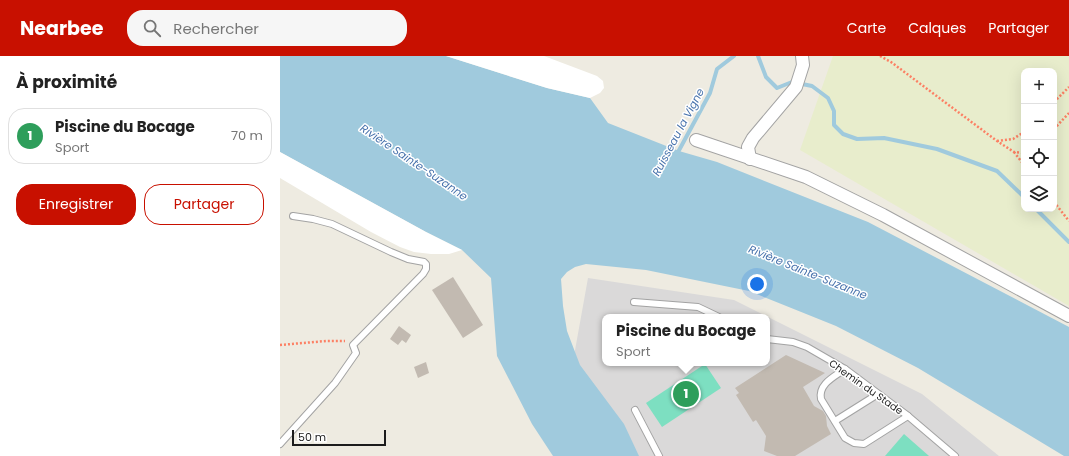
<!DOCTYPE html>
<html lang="fr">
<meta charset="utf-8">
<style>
:root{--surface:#fff;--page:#f6f6f6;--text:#222;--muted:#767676;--line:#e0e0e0;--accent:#c81000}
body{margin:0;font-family:Poppins,sans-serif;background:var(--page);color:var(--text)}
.controls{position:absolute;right:12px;top:12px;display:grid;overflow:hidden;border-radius:8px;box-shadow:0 4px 16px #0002}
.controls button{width:36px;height:36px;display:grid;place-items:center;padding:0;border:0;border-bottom:1px solid var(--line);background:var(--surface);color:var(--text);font:20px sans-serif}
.scale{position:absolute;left:12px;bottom:10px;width:94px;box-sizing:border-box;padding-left:4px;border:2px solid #1c1c1c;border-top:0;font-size:11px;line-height:14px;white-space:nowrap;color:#1c1c1c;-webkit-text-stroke:3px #fff;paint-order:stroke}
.you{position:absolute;left:477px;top:228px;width:14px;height:14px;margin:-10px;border:3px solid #fff;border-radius:50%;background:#1a73e8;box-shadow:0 0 0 6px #1a73e833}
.badge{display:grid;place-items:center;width:26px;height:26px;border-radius:50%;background:var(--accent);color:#fff;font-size:13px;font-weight:700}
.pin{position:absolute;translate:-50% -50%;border:2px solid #fff;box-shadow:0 1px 4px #0006}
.popup{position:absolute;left:322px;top:258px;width:168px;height:52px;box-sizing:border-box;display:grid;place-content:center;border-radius:8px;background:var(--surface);filter:drop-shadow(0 1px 3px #0005);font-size:13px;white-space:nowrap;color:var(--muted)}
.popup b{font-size:15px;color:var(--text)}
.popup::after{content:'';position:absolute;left:50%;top:100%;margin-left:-8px;border:8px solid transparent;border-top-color:var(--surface)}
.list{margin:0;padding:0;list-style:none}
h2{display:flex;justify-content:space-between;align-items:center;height:52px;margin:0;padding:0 16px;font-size:17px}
h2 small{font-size:13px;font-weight:400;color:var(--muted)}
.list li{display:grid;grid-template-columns:26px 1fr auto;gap:12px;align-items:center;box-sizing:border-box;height:56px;margin:0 8px 8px;padding:0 8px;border:1px solid var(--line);border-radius:16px}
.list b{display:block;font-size:15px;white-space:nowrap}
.list p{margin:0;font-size:13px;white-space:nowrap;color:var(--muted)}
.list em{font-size:13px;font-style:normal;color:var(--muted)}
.actions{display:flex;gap:8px;padding:12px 16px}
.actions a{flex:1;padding:9px 0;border:1px solid var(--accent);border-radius:16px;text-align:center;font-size:14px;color:var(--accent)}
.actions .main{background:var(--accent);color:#fff}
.icon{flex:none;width:22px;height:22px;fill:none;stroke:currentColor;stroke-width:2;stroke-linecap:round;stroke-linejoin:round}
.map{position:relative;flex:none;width:789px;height:400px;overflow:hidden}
header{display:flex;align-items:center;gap:24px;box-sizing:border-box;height:56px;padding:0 20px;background:var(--accent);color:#fff}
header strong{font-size:19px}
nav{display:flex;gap:22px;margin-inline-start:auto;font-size:14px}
.search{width:280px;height:36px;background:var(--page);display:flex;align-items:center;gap:10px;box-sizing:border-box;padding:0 14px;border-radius:16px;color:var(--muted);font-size:15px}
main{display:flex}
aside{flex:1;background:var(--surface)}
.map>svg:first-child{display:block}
.residential{fill:#dad9d9;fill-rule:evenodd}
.farmland{fill:#e8edcc;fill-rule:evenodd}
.pitch{fill:#7ddfc1}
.water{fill:#a0cadd}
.pier{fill:#fff}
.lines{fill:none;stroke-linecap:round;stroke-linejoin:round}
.stream{stroke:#a0cadd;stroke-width:4}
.building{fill:#c2bab1}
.lane-casing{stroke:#a3a3a3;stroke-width:8}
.street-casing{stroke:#a3a3a3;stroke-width:14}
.path{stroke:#fc8064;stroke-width:2.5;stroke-dasharray:2 2;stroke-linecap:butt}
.lane{stroke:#fff;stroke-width:6}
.street{stroke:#fff;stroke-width:12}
.labels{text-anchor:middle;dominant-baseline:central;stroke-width:3;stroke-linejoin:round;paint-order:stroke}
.street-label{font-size:10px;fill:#1c1c1c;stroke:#fff}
.water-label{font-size:11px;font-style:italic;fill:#4772ac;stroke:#fff}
</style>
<header>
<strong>Nearbee</strong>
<div class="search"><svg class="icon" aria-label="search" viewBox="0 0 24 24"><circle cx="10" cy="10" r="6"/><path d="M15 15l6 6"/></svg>Rechercher</div>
<nav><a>Carte</a><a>Calques</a><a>Partager</a></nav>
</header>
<main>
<aside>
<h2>À proximité<small></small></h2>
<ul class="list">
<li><span class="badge" style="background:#2e9e5b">1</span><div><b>Piscine du Bocage</b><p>Sport</p></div><em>70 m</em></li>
</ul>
<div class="actions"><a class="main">Enregistrer</a><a>Partager</a></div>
</aside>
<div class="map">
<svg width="789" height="400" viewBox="0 0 789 400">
<rect width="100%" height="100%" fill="#eeebe1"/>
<path class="residential" d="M308,222L454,244L642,338L719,400H276ZM325,261H487V307H325Z"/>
<path class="farmland" d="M553,0H789V250L520,94ZM744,15H774V153H744Z"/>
<g class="pitch">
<polygon points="425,308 441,332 382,371 366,347"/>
<polygon points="624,378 649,400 605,400"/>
</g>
<polygon class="water" points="0,0 166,0 267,32 310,42 328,67 399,95 437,106 588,166 789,271 789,400 784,400 638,312 556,270 469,235 366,214 306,208 295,211 287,216 281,223 283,250 287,275 300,309 344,368 359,400 273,400 252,368 217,300 211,222 182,194 146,176 0,96"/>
<g class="pier">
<polygon points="166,0 264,0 317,20 323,25 324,32 320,37 310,42 267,32"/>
<polygon points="0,96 146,176 182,194 169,198 151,198 134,196 120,191 91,176 0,122"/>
</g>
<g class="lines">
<g class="stream">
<polyline points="478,0 486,21 497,32 512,26 532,30 548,42 554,55 554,69 563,78 577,83 604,82 657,93 717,115 744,141"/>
<polyline points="397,98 430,37 437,13 454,0"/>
<polyline points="756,153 789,186"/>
</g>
</g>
<g class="building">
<polygon points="173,221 203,269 183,282 152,234"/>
<polygon points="119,270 131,279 126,287 122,284 118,289 110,283"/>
<polygon points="506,299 545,317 523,331 534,350 543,355 546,360 547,370 551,378 515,400 497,400 484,395 486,380 476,364 473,366 456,339 459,337 455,332"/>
<polygon points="146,306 149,317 138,322 134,311"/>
</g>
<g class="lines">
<g class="lane-casing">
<g id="lane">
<polyline points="354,246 418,251 439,261"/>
<polyline points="487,283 513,286 527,291 565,313 628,360 675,400"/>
<path d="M565,313C554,321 538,328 541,343L565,382L574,387L584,388L628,360"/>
<polyline points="355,354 379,400"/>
<polyline points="555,365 598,338"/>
<polyline points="0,388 55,327 76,297 73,289 143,218 146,213 146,208 144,206 128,203 111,196 52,168 33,163 13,160"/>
</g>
</g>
<g class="street-casing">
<g id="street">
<polyline points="416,84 526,121 603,159 789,260"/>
<polyline points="470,103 468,91 473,82 516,31 523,9 522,0"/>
</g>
</g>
<g class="path">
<polyline points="600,0 611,6 717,85 734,96 744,97"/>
<polyline points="774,46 789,31"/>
<polyline points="774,73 789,57"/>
<polyline points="717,85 733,83 744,76"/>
<polyline points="734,96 744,109"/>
<polyline points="774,146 789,165"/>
<polyline points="0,289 46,285 65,285"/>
</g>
<use href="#lane" class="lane"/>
<use href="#street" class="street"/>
</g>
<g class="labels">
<g class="street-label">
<text transform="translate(586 331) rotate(35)">Chemin du Stade</text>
</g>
<g class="water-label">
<text transform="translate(398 76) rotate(-62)">Ruisseau la Vigne</text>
<text transform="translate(134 106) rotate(34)">Rivière Sainte-Suzanne</text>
<text transform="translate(528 216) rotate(22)">Rivière Sainte-Suzanne</text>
</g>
</g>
</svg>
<div class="controls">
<button>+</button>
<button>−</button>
<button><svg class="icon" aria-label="locate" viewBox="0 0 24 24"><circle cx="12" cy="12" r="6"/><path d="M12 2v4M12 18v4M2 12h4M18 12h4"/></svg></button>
<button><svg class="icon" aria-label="layers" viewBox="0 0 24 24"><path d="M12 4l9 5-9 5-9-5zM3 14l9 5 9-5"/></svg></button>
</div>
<div class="scale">50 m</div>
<div class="you"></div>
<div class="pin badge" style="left:406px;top:338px;background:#2e9e5b">1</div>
<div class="popup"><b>Piscine du Bocage</b>Sport</div>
</div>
</main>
